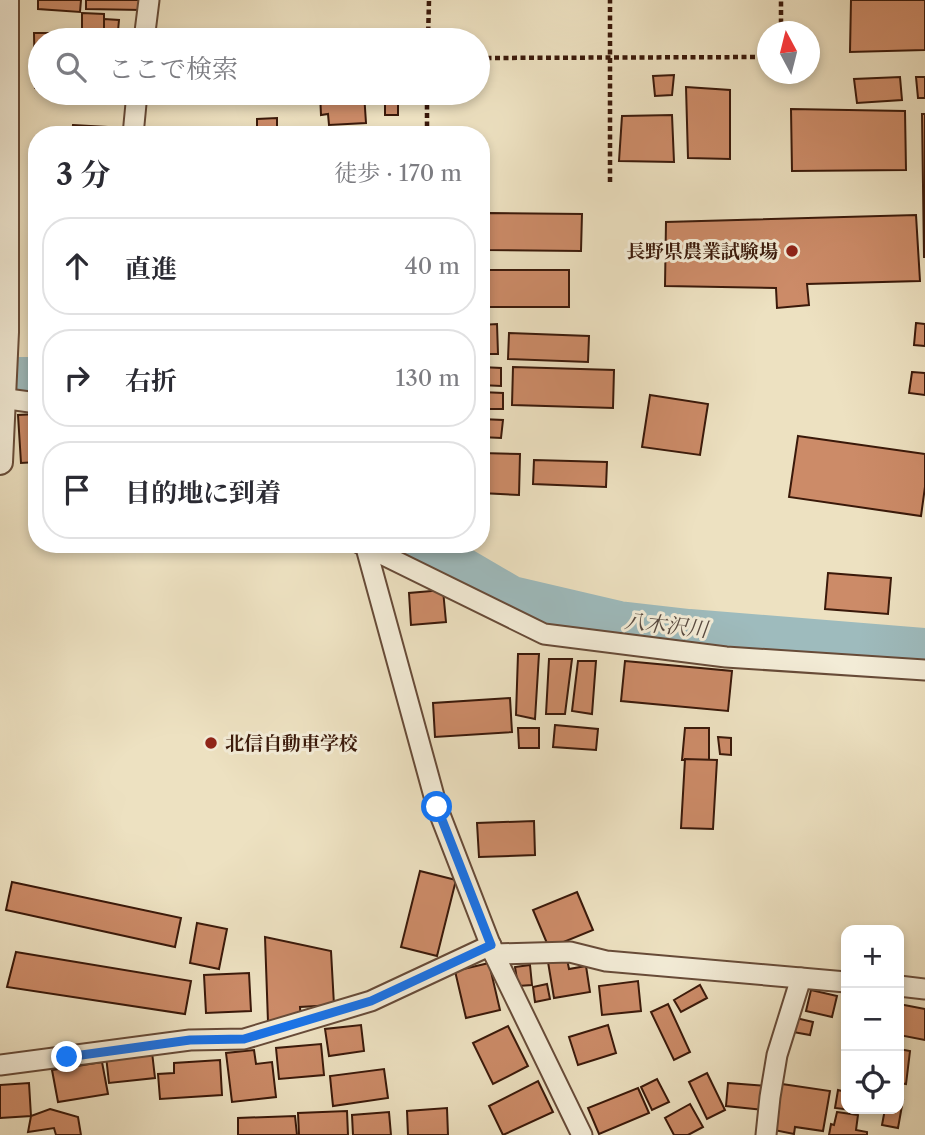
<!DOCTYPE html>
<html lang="ja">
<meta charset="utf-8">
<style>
:root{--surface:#fff;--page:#f7f7f7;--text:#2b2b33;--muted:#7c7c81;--line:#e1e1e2}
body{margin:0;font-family:"Libre Caslon Text","Noto Serif JP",serif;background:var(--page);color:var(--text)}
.controls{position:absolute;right:21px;bottom:21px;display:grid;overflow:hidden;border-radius:14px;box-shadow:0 4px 10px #0003}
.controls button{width:63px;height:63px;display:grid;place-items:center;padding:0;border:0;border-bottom:2px solid var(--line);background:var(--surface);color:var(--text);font:35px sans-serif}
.compass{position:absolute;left:757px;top:21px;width:63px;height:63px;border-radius:50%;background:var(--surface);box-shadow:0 4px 10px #0003;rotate:353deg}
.stop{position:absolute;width:21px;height:21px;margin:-16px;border:5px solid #1a73e8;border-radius:50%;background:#fff}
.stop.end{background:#1a73e8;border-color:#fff;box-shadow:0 2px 7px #0008}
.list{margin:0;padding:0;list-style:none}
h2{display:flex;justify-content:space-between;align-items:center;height:91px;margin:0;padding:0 28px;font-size:30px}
h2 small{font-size:23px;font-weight:400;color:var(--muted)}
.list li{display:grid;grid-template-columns:46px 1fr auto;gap:21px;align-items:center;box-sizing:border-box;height:98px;margin:0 14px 14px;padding:0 14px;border:2px solid var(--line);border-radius:28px}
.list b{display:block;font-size:26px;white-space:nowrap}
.list em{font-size:23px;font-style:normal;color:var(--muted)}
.icon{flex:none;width:38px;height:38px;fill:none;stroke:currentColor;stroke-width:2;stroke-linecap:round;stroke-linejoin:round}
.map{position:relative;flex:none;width:925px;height:1135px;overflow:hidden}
.search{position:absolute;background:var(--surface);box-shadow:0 4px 10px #0003;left:28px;top:28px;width:462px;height:77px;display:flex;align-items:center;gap:18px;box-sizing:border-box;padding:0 24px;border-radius:38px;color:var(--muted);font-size:26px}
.panel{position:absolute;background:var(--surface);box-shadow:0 4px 10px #0003;left:28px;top:126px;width:462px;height:427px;border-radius:28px}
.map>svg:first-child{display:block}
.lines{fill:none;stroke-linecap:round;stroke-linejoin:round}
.river{stroke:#9ebbbd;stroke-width:40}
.building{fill:#cc8b68;stroke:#3a190a;stroke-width:2}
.minor-casing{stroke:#674b38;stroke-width:23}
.tertiary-casing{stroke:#674b38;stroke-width:28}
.path{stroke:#3a190a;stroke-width:4.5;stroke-dasharray:5 3.5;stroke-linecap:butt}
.minor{stroke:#f3ecd7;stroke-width:19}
.tertiary{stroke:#f3ecd7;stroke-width:24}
.route{stroke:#1a73e8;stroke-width:9}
.poi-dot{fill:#8f2418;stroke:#f3ecd7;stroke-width:2.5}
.labels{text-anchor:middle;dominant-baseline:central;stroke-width:6;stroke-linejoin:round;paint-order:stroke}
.poi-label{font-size:19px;font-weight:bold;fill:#3a190a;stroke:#f3ecd7;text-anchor:end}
.water-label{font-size:21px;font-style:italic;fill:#584a40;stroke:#f3ecd7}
</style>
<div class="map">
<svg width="925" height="1135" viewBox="0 0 925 1135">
<rect width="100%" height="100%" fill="#ede1c1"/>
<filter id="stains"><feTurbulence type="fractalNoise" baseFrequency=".00286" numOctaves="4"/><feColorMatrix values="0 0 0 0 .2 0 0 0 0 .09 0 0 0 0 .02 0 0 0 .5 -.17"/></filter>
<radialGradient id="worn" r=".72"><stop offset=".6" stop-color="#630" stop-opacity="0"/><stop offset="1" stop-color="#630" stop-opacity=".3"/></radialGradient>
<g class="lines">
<g class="river">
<polyline points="0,377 37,377"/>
<polyline points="423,544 512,596 619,621 689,629 925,648"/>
</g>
</g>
<g class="building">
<polygon points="38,0 81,0 80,12 38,9"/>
<polygon points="86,0 142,0 142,10 86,9"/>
<polygon points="851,0 925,0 925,50 850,52"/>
<polygon points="82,13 104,14 104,30 82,30"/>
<polygon points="104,19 119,20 118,31 104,30"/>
<polygon points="34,33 75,33 75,40 40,40 40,88 35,88"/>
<polygon points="674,75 672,95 655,96 653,76"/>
<polygon points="900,77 902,100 857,103 854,79"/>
<polygon points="916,77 925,77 925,98 918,98"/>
<polygon points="686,87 730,90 730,159 688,158"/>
<polygon points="320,93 364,93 366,123 329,125 328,114 321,115"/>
<polygon points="398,102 398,115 385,115 385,103"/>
<polygon points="791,109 905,111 906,170 792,171"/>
<polygon points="922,114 925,114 925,257 924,257"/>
<polygon points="672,115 674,162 619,161 622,116"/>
<polygon points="277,118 277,135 257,135 257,119"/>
<polygon points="73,125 107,127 106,135 72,135"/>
<polygon points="488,213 582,214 581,251 487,250"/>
<polygon points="916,215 920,281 807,284 809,305 777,308 776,288 665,286 666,222"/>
<rect x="481" y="270" width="88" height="37"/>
<polygon points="916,323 925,324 925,346 914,345"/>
<polygon points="497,324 498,354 481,354 481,325"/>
<polygon points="509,333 589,336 588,362 508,359"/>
<polygon points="481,367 501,368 501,386 481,385"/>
<polygon points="513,367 614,370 613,408 512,405"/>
<polygon points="912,372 925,373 925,395 909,393"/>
<polygon points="481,392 503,393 503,409 481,409"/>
<polygon points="650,395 708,404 700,455 642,447"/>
<polygon points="37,414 37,462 21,463 18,415"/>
<polygon points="481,419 503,420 501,438 481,437"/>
<polygon points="798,436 925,454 925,487 921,516 789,497"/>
<polygon points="481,453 520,454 519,495 481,493"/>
<polygon points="534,460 607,462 606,487 533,484"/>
<polygon points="828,573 891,578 888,614 825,609"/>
<polygon points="443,590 446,622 411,625 409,593"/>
<polygon points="518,654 539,654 535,719 516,715"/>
<polygon points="549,659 572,659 565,714 546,714"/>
<polygon points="578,661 596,661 592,714 572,711"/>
<polygon points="625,661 732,671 728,711 621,701"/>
<polygon points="510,698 512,732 435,737 433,703"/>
<polygon points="555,725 598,729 596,750 553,747"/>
<polygon points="518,728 539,728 539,748 519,748"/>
<polygon points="685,728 709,728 709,760 682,760"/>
<polygon points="718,737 731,738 731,755 720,754"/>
<polygon points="685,759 717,760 713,829 681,828"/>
<polygon points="534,821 535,855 479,857 477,823"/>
<polygon points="420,871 456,880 437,956 401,947"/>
<polygon points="12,882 181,918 175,947 6,910"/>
<polygon points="577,892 593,930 549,948 533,910"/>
<polygon points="197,923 227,929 219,969 190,963"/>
<polygon points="265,937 331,951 334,1005 300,1007 301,1020 268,1022"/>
<polygon points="16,952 191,981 185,1014 7,987"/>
<polygon points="567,959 569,969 586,966 590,992 554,998 548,962"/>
<polygon points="489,963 500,1010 466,1018 455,971"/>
<polygon points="530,965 532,985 518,986 515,967"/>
<polygon points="249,973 251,1011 206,1013 204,975"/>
<polygon points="638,981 641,1011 602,1015 599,986"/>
<polygon points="547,984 550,999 535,1002 533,987"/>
<polygon points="700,985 707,998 681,1012 674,1000"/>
<polygon points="811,990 837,996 832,1017 806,1011"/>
<polygon points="668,1004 690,1052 674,1060 651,1012"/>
<polygon points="899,1004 925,1009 925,1040 899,1035"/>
<polygon points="796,1018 813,1022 810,1035 793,1032"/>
<polygon points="361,1025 364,1051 329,1056 325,1029"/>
<polygon points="608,1025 616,1053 578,1065 569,1037"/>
<polygon points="508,1026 528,1066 493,1084 473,1043"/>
<polygon points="321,1044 324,1075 279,1079 276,1048"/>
<polygon points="899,1049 910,1051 906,1084 899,1083"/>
<polygon points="254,1050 256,1064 272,1062 276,1097 232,1102 226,1053"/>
<polygon points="152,1052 155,1078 109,1083 106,1056"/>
<polygon points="220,1060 222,1095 160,1099 158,1074 174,1073 174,1063"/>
<polygon points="102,1062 108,1094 58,1102 52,1070"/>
<polygon points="384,1069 388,1098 333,1106 330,1076"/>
<polygon points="707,1073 725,1110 707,1119 689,1082"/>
<polygon points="657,1079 669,1102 652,1110 641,1087"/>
<polygon points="538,1081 553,1112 503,1135 489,1106"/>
<polygon points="29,1083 31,1116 0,1118 0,1085"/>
<polygon points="728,1083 767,1086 765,1110 726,1106"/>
<polygon points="782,1084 830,1091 823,1131 795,1127 794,1134 774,1130"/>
<polygon points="638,1088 649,1113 599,1134 588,1108"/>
<polygon points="838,1090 846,1092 846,1109 860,1109 860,1111 835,1108"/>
<polygon points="899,1100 903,1100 898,1128 882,1125 885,1109 899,1109"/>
<polygon points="690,1104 703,1127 688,1135 674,1135 665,1118"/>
<polygon points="447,1108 448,1135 408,1135 407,1111"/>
<polygon points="50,1109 78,1117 81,1135 56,1135 54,1128 28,1132 31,1116"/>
<polygon points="347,1111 348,1135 299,1135 298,1113"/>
<polygon points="389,1112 391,1135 353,1135 352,1115"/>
<polygon points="837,1112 858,1115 856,1130 867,1132 867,1135 829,1135 831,1124 834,1125"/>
<polygon points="295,1116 297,1135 238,1135 238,1118"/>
</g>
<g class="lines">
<g class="minor-casing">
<g id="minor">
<polyline points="144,40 149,0"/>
<polyline points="133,135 137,93"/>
<polyline points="0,398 37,403"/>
<polyline points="361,544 544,634 726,657 925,670"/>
<polyline points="365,544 437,807 494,954 582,1135"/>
<polyline points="494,954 570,952 606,961 846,982"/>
<polyline points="899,986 925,989"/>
<polyline points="0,1065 190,1040 244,1039 371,1001 491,945"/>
<polyline points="766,1135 770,1097 777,1055 801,978"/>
</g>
</g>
<g class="tertiary-casing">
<polyline id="tertiary" points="0,462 6,332 6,0"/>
</g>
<g class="path">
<polyline points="781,32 781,0"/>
<polyline points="428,40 429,0"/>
<polyline points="478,58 768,57"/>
<polyline points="427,135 427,93"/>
<polyline points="610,182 610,0"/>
</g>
<use href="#minor" class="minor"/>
<use href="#tertiary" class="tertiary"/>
</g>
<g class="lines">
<polyline class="route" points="67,1057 190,1040 244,1039 371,1001 491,945 437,807"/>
</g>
<g class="poi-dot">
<circle cx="792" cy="251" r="7"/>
<circle cx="211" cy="743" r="7"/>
</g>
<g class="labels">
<g class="poi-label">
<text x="778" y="251">長野県農業試験場</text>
<text x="225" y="743" text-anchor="start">北信自動車学校</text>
</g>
<g class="water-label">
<text transform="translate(666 625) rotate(6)">八木沢川</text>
</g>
</g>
<rect width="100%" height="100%" filter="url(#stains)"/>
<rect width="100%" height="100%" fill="url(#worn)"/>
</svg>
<div class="controls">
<button>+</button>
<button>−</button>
<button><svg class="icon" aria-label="locate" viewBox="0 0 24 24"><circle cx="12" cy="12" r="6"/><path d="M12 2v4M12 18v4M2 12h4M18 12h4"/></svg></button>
</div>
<svg class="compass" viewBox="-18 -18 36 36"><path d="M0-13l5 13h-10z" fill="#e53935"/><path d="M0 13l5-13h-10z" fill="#7c7c81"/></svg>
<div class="stop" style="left:437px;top:807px"></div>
<div class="stop end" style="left:67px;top:1057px"></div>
<div class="search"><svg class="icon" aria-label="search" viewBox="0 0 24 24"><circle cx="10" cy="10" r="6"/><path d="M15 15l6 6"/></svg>ここで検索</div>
<section class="panel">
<h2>3 分<small>徒歩 · 170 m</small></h2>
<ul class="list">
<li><svg class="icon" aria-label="ahead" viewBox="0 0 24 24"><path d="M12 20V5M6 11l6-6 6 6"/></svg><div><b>直進</b></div><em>40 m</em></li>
<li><svg class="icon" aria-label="right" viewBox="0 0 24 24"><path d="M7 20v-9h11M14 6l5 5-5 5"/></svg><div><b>右折</b></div><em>130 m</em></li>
<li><svg class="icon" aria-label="arrive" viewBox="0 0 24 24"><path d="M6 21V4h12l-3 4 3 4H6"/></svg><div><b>目的地に到着</b></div></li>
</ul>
</section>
</div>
